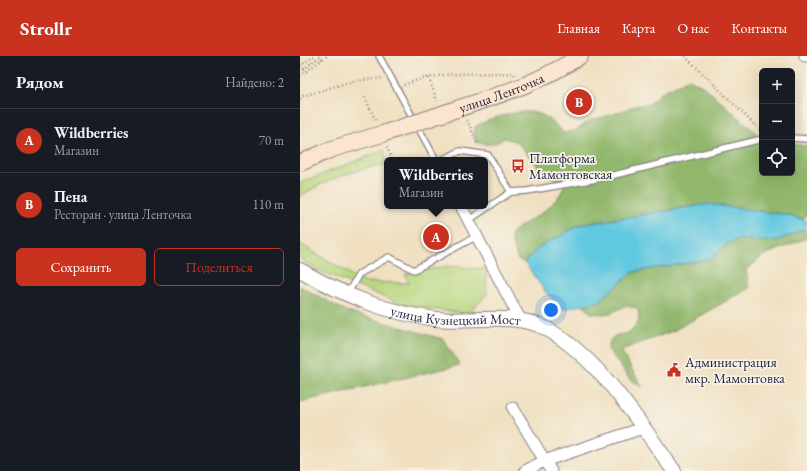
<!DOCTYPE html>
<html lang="ru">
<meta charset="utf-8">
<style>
:root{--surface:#171b24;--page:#242831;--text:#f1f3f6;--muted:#9ea1a6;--line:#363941;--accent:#c8321e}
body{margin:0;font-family:"EB Garamond",serif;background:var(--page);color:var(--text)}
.controls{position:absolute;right:12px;top:12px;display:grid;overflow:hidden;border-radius:6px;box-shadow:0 4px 16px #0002}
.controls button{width:36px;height:36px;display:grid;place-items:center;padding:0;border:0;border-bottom:1px solid var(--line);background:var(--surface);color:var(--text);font:20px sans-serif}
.you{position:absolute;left:251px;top:254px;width:14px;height:14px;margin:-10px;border:3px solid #fff;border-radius:50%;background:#1a73e8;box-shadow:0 0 0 6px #1a73e833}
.badge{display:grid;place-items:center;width:26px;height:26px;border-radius:50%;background:var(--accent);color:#fff;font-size:13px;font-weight:700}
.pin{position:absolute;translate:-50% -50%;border:2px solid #fff;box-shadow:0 1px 4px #0006}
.popup{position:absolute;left:84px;top:101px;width:104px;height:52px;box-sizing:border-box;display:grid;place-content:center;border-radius:6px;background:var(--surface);filter:drop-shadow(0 1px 3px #0005);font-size:13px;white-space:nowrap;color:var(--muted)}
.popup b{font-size:15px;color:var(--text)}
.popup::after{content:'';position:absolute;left:50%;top:100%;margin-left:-8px;border:8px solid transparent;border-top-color:var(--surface)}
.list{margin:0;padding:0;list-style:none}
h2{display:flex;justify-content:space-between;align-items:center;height:52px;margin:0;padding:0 16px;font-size:17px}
h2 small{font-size:13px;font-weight:400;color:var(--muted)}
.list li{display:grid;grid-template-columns:26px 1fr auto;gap:12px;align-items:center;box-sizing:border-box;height:64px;padding:0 16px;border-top:1px solid var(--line)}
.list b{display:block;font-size:15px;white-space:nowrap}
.list p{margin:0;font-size:13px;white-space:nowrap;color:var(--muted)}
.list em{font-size:13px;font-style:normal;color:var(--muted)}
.actions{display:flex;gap:8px;padding:12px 16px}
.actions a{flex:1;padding:9px 0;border:1px solid var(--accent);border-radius:6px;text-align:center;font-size:14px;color:var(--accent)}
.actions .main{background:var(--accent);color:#fff}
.icon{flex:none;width:22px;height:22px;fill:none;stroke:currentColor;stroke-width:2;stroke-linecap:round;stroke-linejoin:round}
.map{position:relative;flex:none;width:507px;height:415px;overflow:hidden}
header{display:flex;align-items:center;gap:24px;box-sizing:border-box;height:56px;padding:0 20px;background:var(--accent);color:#fff}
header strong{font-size:19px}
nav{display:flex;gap:22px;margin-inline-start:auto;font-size:14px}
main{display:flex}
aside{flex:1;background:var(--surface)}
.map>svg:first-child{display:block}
.green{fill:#b7d67d;stroke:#6c7c5c}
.forest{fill:#91b76c;stroke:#5a6c54}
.water{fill:#61c8df;stroke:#42758d}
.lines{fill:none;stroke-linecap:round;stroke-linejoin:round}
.service-casing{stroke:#89817e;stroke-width:8}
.minor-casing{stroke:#89817e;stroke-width:13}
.tertiary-casing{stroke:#89817e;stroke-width:16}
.secondary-casing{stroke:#89817e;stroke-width:18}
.path{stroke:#89817e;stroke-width:2.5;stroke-dasharray:1 3;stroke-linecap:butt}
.service{stroke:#fff;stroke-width:5.5}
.minor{stroke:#fff;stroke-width:11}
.tertiary{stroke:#fff;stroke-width:14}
.secondary{stroke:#fce5d0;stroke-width:16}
.secondary-bridge-casing{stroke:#89817e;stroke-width:18;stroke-linecap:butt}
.secondary-bridge{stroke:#fce5d0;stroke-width:16}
.labels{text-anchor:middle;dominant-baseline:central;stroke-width:3.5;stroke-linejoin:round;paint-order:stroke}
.street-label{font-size:14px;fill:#22223b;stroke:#f7f3e8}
.poi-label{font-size:14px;fill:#22223b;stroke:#f7f3e8;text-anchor:start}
</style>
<header>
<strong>Strollr</strong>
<nav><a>Главная</a><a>Карта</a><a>О нас</a><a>Контакты</a></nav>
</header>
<main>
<aside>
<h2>Рядом<small>Найдено: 2</small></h2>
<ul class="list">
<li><span class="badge">A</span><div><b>Wildberries</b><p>Магазин</p></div><em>70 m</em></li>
<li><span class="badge">B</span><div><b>Пена</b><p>Ресторан · улица Ленточка</p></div><em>110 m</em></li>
</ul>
<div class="actions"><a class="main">Сохранить</a><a>Поделиться</a></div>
</aside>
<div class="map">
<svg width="507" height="415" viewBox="0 0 507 415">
<rect width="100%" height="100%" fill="#f7f3e8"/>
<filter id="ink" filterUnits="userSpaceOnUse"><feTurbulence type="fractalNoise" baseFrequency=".025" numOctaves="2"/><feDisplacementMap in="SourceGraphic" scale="8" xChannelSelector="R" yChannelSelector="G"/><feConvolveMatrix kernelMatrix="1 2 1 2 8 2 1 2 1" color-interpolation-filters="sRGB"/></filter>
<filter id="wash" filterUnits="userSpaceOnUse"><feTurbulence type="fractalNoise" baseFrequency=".012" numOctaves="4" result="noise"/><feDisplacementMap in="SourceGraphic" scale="16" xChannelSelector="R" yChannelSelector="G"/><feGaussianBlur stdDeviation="0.9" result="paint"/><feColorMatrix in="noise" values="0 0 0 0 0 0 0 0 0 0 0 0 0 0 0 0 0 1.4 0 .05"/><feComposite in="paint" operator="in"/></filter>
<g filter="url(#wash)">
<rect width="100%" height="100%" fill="#f0e0c1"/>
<g class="green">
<path d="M84,94L87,108C64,111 18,126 0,141V127Z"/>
<polygon points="0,188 64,226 109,227 105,218 148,210 186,213 187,238 168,258 103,249 18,214 0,203"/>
</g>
<g class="forest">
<path d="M389,23L404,31L462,82V117H492V88L507,90V159L503,163L489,159L408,148L279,169L237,193L225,207L218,204L211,185L212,176C231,163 260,150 265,126L241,117L237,109L217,86L204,82C194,90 188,89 176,86L174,78L176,70C192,62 225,50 242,59C251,64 257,70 264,77L275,75L291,64L314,58L335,50L349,48L360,37Z"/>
<path d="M505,173L507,182L464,199L446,214L449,232L373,275L321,294L342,331L329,322L308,293C310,278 317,279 330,277L339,265L338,252L325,250L313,256L304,258L291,257L283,249L298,246L333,216L412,203C436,174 438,186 470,185C481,185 495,177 505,173Z"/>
<polygon points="0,230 47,256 143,283 160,309 0,346"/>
</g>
<path class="water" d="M408,148L489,159L507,165L505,173C495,177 481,185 470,185C438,186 436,174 412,203L333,216L298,246L262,253L244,234L225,207L237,193L279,169Z"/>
</g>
<g filter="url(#ink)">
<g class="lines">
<g class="service-casing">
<g id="service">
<polyline points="79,0 136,104"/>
<polyline points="492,82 507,83"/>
<polyline points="142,104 160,95 188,99 211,136 169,164"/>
<polyline points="211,136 227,135 302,122 462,83"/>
<polyline points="47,238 59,218 89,201 114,214 177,180"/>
</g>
</g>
<g class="minor-casing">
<g id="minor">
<polyline points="505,0 507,0"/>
<polyline points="161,150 221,265"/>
<polyline points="213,352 251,415"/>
<polyline points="225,415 244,405 343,372"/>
</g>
</g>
<g class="tertiary-casing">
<g id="tertiary">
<path id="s1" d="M0,214C43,239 86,257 136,263C172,267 214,255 247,273C300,303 339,366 374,415"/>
</g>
</g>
<g class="secondary-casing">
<g id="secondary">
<path id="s2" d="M142,58C189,42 239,28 280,0"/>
<polyline points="0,107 32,93 82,78"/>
</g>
</g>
<g class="path">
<polyline points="14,0 1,9 4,13 20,0 22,3"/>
<polyline points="385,0 460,74"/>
<polyline points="0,20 27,0"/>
<polyline points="129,22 137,45"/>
<path d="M104,29C134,15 180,18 213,17L214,19"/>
<polyline points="65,41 76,66"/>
<polyline points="0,43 3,40 53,25 82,22"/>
<polyline points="167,64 178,89"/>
<polyline points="87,91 91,101"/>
</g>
<use href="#service" class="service"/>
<use href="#minor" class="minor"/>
<use href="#tertiary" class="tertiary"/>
<use href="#secondary" class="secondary"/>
<g class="secondary-bridge-casing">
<polyline id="secondary-bridge" points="82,78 142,58"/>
</g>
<use href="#secondary-bridge" class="secondary-bridge"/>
</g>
</g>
<defs>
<g id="bus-bare" transform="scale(1.08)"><path d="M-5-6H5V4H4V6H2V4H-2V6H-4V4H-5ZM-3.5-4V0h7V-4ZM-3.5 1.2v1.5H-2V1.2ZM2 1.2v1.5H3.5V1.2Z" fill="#c8321e" stroke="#f7f3e8" stroke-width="2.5" paint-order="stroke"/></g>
<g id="civic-bare" transform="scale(1.08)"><path d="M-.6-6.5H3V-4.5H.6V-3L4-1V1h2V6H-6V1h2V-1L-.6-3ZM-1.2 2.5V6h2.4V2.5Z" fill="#c8321e" stroke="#f7f3e8" stroke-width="2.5" paint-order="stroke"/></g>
</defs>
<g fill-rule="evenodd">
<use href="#bus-bare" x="218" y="110"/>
<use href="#civic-bare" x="374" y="314"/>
</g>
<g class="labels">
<g class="street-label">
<text stroke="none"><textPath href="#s2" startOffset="63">улица Ленточка</textPath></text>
<text stroke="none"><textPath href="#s1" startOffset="165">улица Кузнецкий Мост</textPath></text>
</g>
<g class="poi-label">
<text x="229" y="102">Платформа<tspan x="229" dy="16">Мамонтовская</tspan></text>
<text x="385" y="306">Администрация<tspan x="385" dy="16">мкр. Мамонтовка</tspan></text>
</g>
</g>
</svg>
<div class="controls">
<button>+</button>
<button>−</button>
<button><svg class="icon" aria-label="locate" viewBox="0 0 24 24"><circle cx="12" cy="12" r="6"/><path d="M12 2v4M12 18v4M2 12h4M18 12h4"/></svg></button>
</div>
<div class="you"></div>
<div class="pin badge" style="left:136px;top:181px">A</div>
<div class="popup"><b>Wildberries</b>Магазин</div>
<div class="pin badge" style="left:279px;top:46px">B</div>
</div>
</main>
